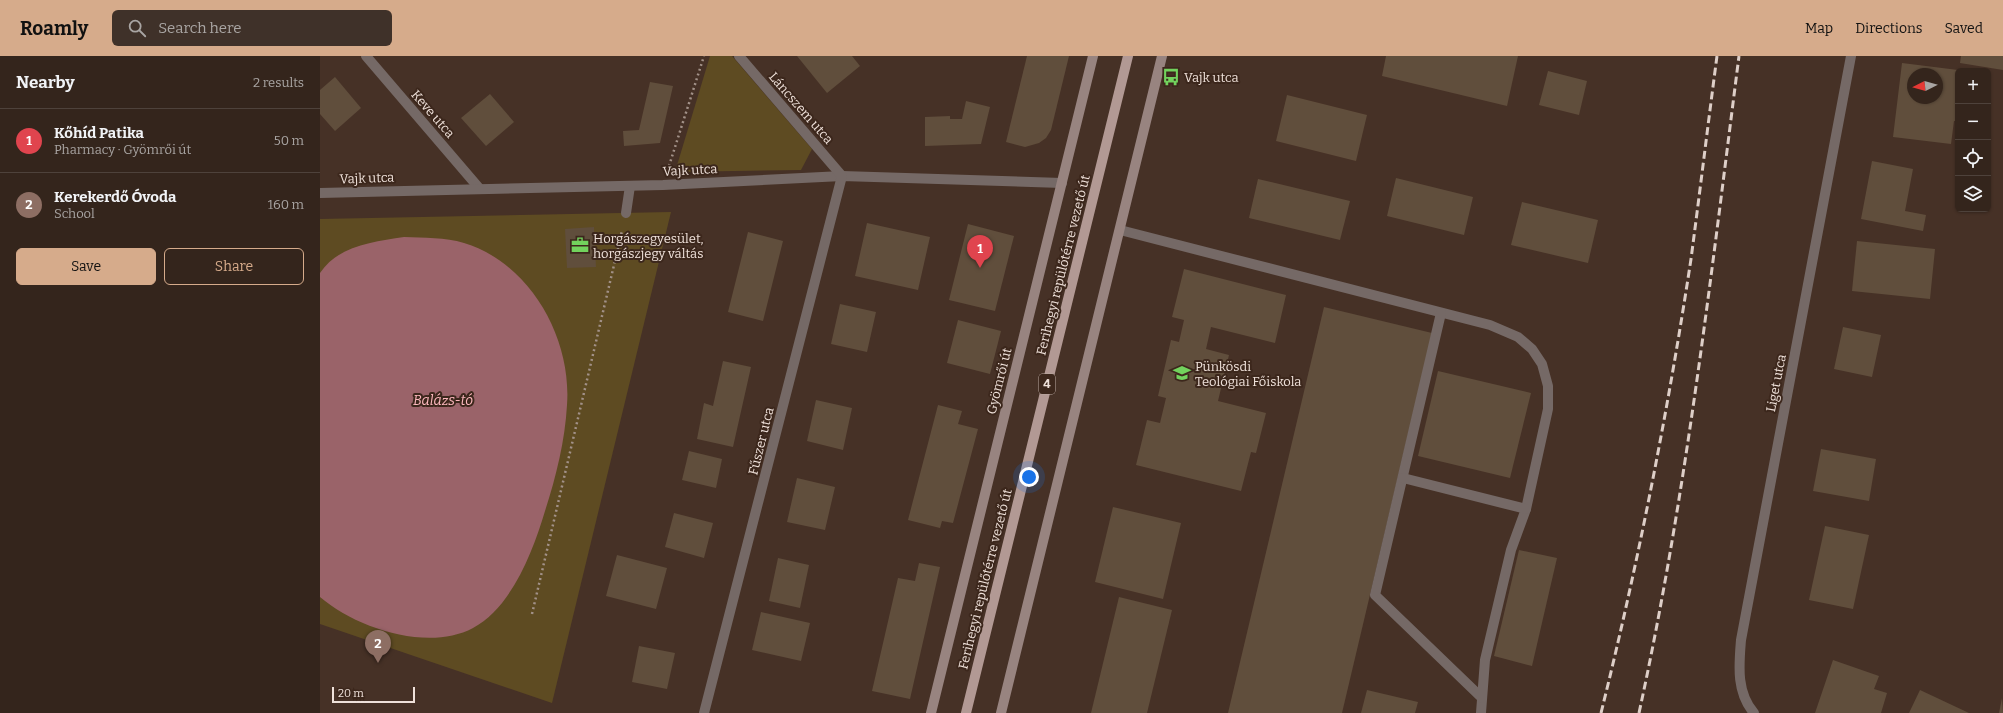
<!DOCTYPE html>
<meta charset="utf-8">
<style>
:root{--surface:#34251c;--page:#3f3129;--text:#f1f3f6;--muted:#a9a5a3;--line:#4e423b;--accent:#d6ab8b}
body{margin:0;font-family:Bitter,serif;background:var(--page);color:var(--text)}
.controls{position:absolute;right:12px;top:12px;display:grid;overflow:hidden;border-radius:6px;box-shadow:0 1px 3px #0004}
.controls button{width:36px;height:36px;display:grid;place-items:center;padding:0;border:0;border-bottom:1px solid var(--line);background:var(--surface);color:var(--text);font:20px sans-serif}
.compass{position:absolute;left:1587px;top:12px;width:36px;height:36px;border-radius:50%;background:var(--surface);box-shadow:0 1px 3px #0004;rotate:264deg}
.scale{position:absolute;left:12px;bottom:10px;width:83px;box-sizing:border-box;padding-left:4px;border:2px solid #efe1da;border-top:0;font-size:11px;line-height:14px;white-space:nowrap;color:#efe1da;-webkit-text-stroke:3px #3c271c;paint-order:stroke}
.you{position:absolute;left:709px;top:421px;width:14px;height:14px;margin:-10px;border:3px solid #fff;border-radius:50%;background:#1a73e8;box-shadow:0 0 0 6px #1a73e833}
.badge{display:grid;place-items:center;width:26px;height:26px;border-radius:50%;background:var(--accent);color:#fff;font-size:13px;font-weight:700}
.pin{position:absolute;translate:-50% -33px;filter:drop-shadow(0 1px 2px #0008)}
.pin::after{content:'';position:absolute;top:21px;width:14px;height:12px;background:inherit;clip-path:polygon(0 0,100% 0,50% 100%)}
.list{margin:0;padding:0;list-style:none}
h2{display:flex;justify-content:space-between;align-items:center;height:52px;margin:0;padding:0 16px;font-size:17px}
h2 small{font-size:13px;font-weight:400;color:var(--muted)}
.list li{display:grid;grid-template-columns:26px 1fr auto;gap:12px;align-items:center;box-sizing:border-box;height:64px;padding:0 16px;border-top:1px solid var(--line)}
.list b{display:block;font-size:15px;white-space:nowrap}
.list p{margin:0;font-size:13px;white-space:nowrap;color:var(--muted)}
.list em{font-size:13px;font-style:normal;color:var(--muted)}
.actions{display:flex;gap:8px;padding:12px 16px}
.actions a{flex:1;padding:9px 0;border:1px solid var(--accent);border-radius:6px;text-align:center;font-size:14px;color:var(--accent)}
.actions .main{background:var(--accent);color:#111}
.icon{flex:none;width:22px;height:22px;fill:none;stroke:currentColor;stroke-width:2;stroke-linecap:round;stroke-linejoin:round}
.map{position:relative;flex:none;width:1683px;height:657px;overflow:hidden}
header{display:flex;align-items:center;gap:24px;box-sizing:border-box;height:56px;padding:0 20px;background:var(--accent);color:#111}
header strong{font-size:19px}
nav{display:flex;gap:22px;margin-inline-start:auto;font-size:14px}
.search{width:280px;height:36px;background:var(--page);display:flex;align-items:center;gap:10px;box-sizing:border-box;padding:0 14px;border-radius:6px;color:var(--muted);font-size:15px}
main{display:flex}
aside{flex:1;background:var(--surface)}
.map>svg:first-child{display:block}
.green{fill:#5e4b22}
.water{fill:#9a6369}
.building{fill:#604e3c;fill-rule:evenodd}
.lines{fill:none;stroke-linecap:round;stroke-linejoin:round}
.path{stroke:#a29188;stroke-width:2.5;stroke-dasharray:2 3;stroke-linecap:butt}
.lane{stroke:#756966;stroke-width:10}
.street{stroke:#756966;stroke-width:10}
.secondary{stroke:#988480;stroke-width:10}
.primary{stroke:#b29994;stroke-width:10}
.rail{stroke:#decfc8;stroke-width:3;stroke-dasharray:8 4;stroke-linecap:butt}
.labels{text-anchor:middle;dominant-baseline:central;stroke-width:4;stroke-linejoin:round;paint-order:stroke}
.shield{fill:#3c271c;stroke:#b9a9a1;stroke-width:1}
.shield-label{font-size:12px;font-weight:bold;fill:#efe1da}
.poi-label{font-size:13px;fill:#efe1da;stroke:#3c271c;text-anchor:start}
.street-label{font-size:13px;fill:#efe1da;stroke:#3c271c}
.water-label{font-size:14px;font-style:italic;fill:#fdb8be;stroke:#3c271c}
</style>
<header>
<strong>Roamly</strong>
<div class="search"><svg class="icon" aria-label="search" viewBox="0 0 24 24"><circle cx="10" cy="10" r="6"/><path d="M15 15l6 6"/></svg>Search here</div>
<nav><a>Map</a><a>Directions</a><a>Saved</a></nav>
</header>
<main>
<aside>
<h2>Nearby<small>2 results</small></h2>
<ul class="list">
<li><span class="badge" style="background:#e0444e">1</span><div><b>Kőhíd Patika</b><p>Pharmacy · Gyömrői út</p></div><em>50 m</em></li>
<li><span class="badge" style="background:#8d6e63">2</span><div><b>Kerekerdő Óvoda</b><p>School</p></div><em>160 m</em></li>
</ul>
<div class="actions"><a class="main">Save</a><a>Share</a></div>
</aside>
<div class="map">
<svg width="1683" height="657" viewBox="0 0 1683 657">
<rect width="100%" height="100%" fill="#463126"/>
<g class="green">
<polygon points="390,0 412,0 492,93 481,114 355,116"/>
<polygon points="351,156 232,647 0,568 0,163"/>
</g>
<path class="water" d="M84,181C104,182 125,181 144,187C210,207 252,282 247,349C245,385 236,421 225,455C213,495 192,551 153,572C108,596 36,572 0,541V217C19,189 53,186 84,181Z"/>
<g class="building">
<polygon points="477,0 532,0 540,10 507,37"/>
<polygon points="707,0 749,0 731,74 726,82 719,87 705,91 686,86"/>
<polygon points="1066,0 1198,0 1187,50 1062,20"/>
<polygon points="1641,0 1683,0 1683,14 1640,7"/>
<path d="M1582,7L1638,14V65H1634L1631,88L1573,81ZM1593,18H1617V42H1593Z"/>
<polygon points="1228,15 1267,25 1259,59 1219,49"/>
<polygon points="15,21 41,52 15,75 0,58 0,34"/>
<polygon points="330,26 353,30 340,87 304,90 303,75 319,74"/>
<polygon points="170,38 194,66 166,90 141,62"/>
<polygon points="967,39 1047,59 1036,105 956,85"/>
<polygon points="646,45 670,51 661,88 605,90 605,61 630,60 630,63 642,63"/>
<polygon points="1552,105 1593,113 1585,155 1606,159 1603,175 1541,163"/>
<polygon points="1076,122 1153,141 1144,179 1067,160"/>
<polygon points="938,123 1030,145 1020,184 929,162"/>
<polygon points="1202,146 1278,164 1268,207 1191,189"/>
<polygon points="547,167 610,181 598,234 535,220"/>
<polygon points="648,168 694,180 675,255 629,244"/>
<polygon points="274,171 276,211 247,212 245,173"/>
<polygon points="428,176 463,185 443,265 408,256"/>
<polygon points="1537,185 1615,193 1610,243 1532,235"/>
<polygon points="864,213 966,239 955,287 891,271 886,293 909,299 898,345 946,357 936,397 931,396 921,435 816,409 827,364 840,367 846,342 838,340 851,284 859,286 864,264 852,261"/>
<polygon points="520,248 556,256 547,296 511,288"/>
<polygon points="1004,251 1112,277 1022,657 908,657"/>
<polygon points="638,264 681,275 670,318 627,307"/>
<polygon points="1523,271 1561,279 1552,321 1514,313"/>
<polygon points="403,305 431,311 413,391 377,383 384,347 393,350"/>
<polygon points="1118,315 1211,337 1190,422 1098,400"/>
<polygon points="496,344 532,352 523,394 487,385"/>
<polygon points="618,349 642,355 638,368 658,373 633,467 622,465 620,472 588,464"/>
<polygon points="1501,393 1556,403 1549,445 1493,435"/>
<polygon points="369,395 402,403 396,432 362,424"/>
<polygon points="477,422 515,431 505,474 467,466"/>
<polygon points="793,451 861,467 843,543 775,526"/>
<polygon points="354,457 393,467 384,502 345,491"/>
<polygon points="1505,470 1549,479 1533,553 1489,544"/>
<polygon points="1199,494 1237,502 1212,610 1174,600"/>
<polygon points="297,499 347,512 336,553 286,540"/>
<polygon points="458,502 489,509 480,552 449,545"/>
<polygon points="599,507 620,511 590,643 552,635 578,522 595,525"/>
<polygon points="799,541 852,554 827,657 771,657"/>
<polygon points="441,556 490,567 481,605 432,594"/>
<polygon points="319,590 355,597 347,633 312,626"/>
<polygon points="1513,604 1559,620 1554,633 1567,637 1561,657 1495,657"/>
<polygon points="1047,634 1098,646 1095,657 1041,657"/>
<polygon points="1600,634 1649,657 1589,657"/>
<polygon points="1682,642 1683,657 1679,657"/>
</g>
<g class="lines">
<g class="path">
<polyline points="349,110 384,0"/>
<polyline points="212,558 302,175"/>
</g>
<g class="lane">
<polyline points="306,157 310,130"/>
<polyline points="800,174 1170,269 1198,281 1212,293 1222,308 1228,330 1228,353 1206,453 1191,494 1165,604 1161,657"/>
<polyline points="1121,257 1055,539 1162,642"/>
<polyline points="1083,422 1206,453"/>
</g>
<g class="street">
<polyline points="46,0 159,132"/>
<polyline points="0,137 343,129 522,120 742,127"/>
<polyline points="384,657 522,120 419,0"/>
<path d="M1434,657C1416,636 1419,609 1421,584L1531,0"/>
</g>
<g class="secondary">
<polyline points="611,657 773,0"/>
<polyline points="681,657 842,0"/>
</g>
<polyline class="primary" points="646,657 808,0"/>
<g class="rail">
<path d="M1281,657C1318,508 1348,355 1371,203C1380,135 1388,68 1397,0"/>
<path d="M1319,657C1366,441 1391,219 1419,0"/>
</g>
</g>
<defs>
<g id="bus-bare" transform="scale(1.38)"><path d="M-5-6H5V4H4V6H2V4H-2V6H-4V4H-5ZM-3.5-4V0h7V-4ZM-3.5 1.2v1.5H-2V1.2ZM2 1.2v1.5H3.5V1.2Z" fill="#72d25d" stroke="#3c271c" stroke-width="2.5" paint-order="stroke"/></g>
<g id="office-bare" transform="scale(1.38)"><path d="M-6-3h4V-5.5h4V-3h4V5H-6ZM-1-4.5V-3h2v-1.5ZM-6 0V1H6V0Z" fill="#72d25d" stroke="#3c271c" stroke-width="2.5" paint-order="stroke"/></g>
<g id="university-bare" transform="scale(1.38)"><path d="M0-5L7-2L0 1L-7-2ZM-4 1L0 2.5L4 1V4Q0 6-4 4Z" fill="#72d25d" stroke="#3c271c" stroke-width="2.5" paint-order="stroke"/></g>
</defs>
<g fill-rule="evenodd">
<use href="#bus-bare" x="851" y="21"/>
<use href="#office-bare" x="260" y="189"/>
<use href="#university-bare" x="862" y="317"/>
</g>
<g class="labels">
<rect class="shield" x="719" y="318" width="16" height="20" rx="3"/>
<g class="shield-label">
<text x="727" y="328">4</text>
</g>
<g class="poi-label">
<text x="864" y="21">Vajk utca</text>
<text x="273" y="182">Horgászegyesület,<tspan x="273" dy="15">horgászjegy váltás</tspan></text>
<text x="875" y="310">Pünkösdi<tspan x="875" dy="15">Teológiai Főiskola</tspan></text>
</g>
<g class="street-label">
<text transform="translate(481 52) rotate(49)">Láncszem utca</text>
<text transform="translate(113 58) rotate(49)">Keve utca</text>
<text transform="translate(370 114) rotate(-3)">Vajk utca</text>
<text transform="translate(47 122) rotate(-2)">Vajk utca</text>
<text transform="translate(743 209) rotate(-76)">Ferihegyi repülőtérre vezető út</text>
<text transform="translate(679 325) rotate(-76)">Gyömrői út</text>
<text transform="translate(1456 327) rotate(-79)">Liget utca</text>
<text transform="translate(441 385) rotate(-76)">Fűszer utca</text>
<text transform="translate(665 523) rotate(-76)">Ferihegyi repülőtérre vezető út</text>
</g>
<g class="water-label">
<text x="123" y="344">Balázs-tó</text>
</g>
</g>
</svg>
<div class="controls">
<button>+</button>
<button>−</button>
<button><svg class="icon" aria-label="locate" viewBox="0 0 24 24"><circle cx="12" cy="12" r="6"/><path d="M12 2v4M12 18v4M2 12h4M18 12h4"/></svg></button>
<button><svg class="icon" aria-label="layers" viewBox="0 0 24 24"><path d="M12 4l9 5-9 5-9-5zM3 14l9 5 9-5"/></svg></button>
</div>
<svg class="compass" viewBox="-18 -18 36 36"><path d="M0-13l5 13h-10z" fill="#e53935"/><path d="M0 13l5-13h-10z" fill="#a9a5a3"/></svg>
<div class="scale">20 m</div>
<div class="you"></div>
<div class="pin badge" style="left:660px;top:212px;background:#e0444e">1</div>
<div class="pin badge" style="left:58px;top:607px;background:#8d6e63">2</div>
</div>
</main>
